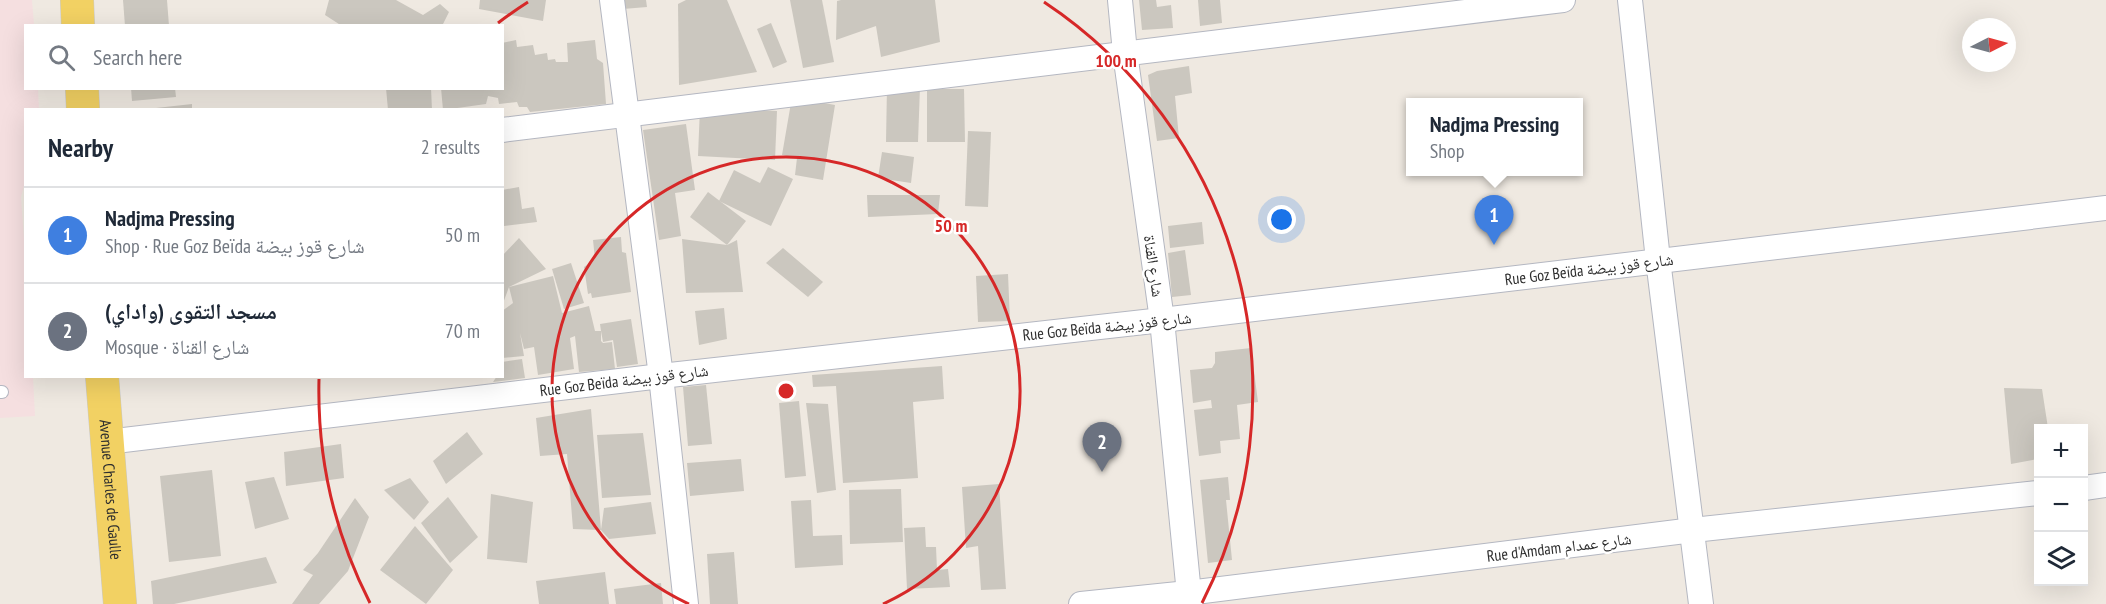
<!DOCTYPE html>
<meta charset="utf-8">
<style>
:root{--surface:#fff;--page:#f2f2f3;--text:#1f2937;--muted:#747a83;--line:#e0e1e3;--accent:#4264fb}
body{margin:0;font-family:"PT Sans Narrow","Noto Naskh Arabic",sans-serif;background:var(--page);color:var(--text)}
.controls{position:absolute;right:18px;bottom:18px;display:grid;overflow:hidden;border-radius:0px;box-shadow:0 6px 24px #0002}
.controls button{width:54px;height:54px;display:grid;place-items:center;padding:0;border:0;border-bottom:2px solid var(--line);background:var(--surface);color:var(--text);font:30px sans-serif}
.compass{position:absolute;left:1962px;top:18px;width:54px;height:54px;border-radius:50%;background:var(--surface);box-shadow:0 6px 24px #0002;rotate:84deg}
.you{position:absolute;left:1282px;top:220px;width:21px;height:21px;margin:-15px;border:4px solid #fff;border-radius:50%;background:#1a73e8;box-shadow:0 0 0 9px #1a73e833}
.badge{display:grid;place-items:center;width:39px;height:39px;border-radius:50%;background:var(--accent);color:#fff;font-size:20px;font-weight:700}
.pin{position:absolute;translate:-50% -50px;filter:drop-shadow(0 2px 3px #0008)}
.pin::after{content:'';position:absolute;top:32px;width:21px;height:18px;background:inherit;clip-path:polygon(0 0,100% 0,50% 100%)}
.popup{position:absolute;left:1406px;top:98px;width:177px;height:78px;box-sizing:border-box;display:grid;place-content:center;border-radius:0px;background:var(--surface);filter:drop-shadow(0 2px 4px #0005);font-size:20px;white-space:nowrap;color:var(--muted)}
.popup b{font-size:22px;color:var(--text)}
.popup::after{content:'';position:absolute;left:50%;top:100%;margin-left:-12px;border:12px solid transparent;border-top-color:var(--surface)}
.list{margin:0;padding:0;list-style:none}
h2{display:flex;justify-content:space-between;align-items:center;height:78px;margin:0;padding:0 24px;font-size:26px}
h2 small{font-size:20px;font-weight:400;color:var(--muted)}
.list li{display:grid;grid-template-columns:39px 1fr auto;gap:18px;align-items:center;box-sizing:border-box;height:96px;padding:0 24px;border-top:2px solid var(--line)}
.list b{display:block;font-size:22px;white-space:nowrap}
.list p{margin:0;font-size:20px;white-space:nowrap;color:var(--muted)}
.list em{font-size:20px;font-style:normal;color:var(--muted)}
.icon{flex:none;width:33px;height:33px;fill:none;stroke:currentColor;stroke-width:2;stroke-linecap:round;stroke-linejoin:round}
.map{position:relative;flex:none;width:2106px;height:604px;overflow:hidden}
.search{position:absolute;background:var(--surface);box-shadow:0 6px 24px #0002;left:24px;top:24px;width:480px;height:66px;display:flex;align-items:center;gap:15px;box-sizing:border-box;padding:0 21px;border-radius:0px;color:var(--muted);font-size:22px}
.panel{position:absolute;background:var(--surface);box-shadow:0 6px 24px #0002;left:24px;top:108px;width:480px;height:270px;border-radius:0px}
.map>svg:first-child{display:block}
.medical{fill:#f5dfe0}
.building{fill:#cbc7bf}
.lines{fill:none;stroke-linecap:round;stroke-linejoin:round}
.lane-casing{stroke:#b4b7c1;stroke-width:14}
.street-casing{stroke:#b4b7c1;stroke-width:26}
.primary-casing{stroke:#c9c9c9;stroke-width:34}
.lane{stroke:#fff;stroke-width:12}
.street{stroke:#fff;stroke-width:24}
.primary{stroke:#f2d163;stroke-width:33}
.ring{fill:none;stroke:#d62828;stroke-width:3}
.labels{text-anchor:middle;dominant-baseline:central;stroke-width:5;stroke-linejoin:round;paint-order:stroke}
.street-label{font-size:16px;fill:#2e2e2e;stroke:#fff}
.centre{fill:#d62828;stroke:#fff;stroke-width:3}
.ring-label{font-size:18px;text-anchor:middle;font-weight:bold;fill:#d62828;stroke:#fff;stroke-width:5;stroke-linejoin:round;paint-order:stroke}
</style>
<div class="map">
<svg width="2106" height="604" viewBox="0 0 2106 604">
<rect width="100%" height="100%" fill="#efe9e1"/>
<polygon class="medical" points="0,0 32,0 34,25 26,26 26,88 38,89 39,109 26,110 26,178 21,197 26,267 26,376 33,377 35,416 0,418"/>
<g class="building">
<polygon points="123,0 167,0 169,26 125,26"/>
<polygon points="329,0 396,0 423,15 440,4 449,12 442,26 342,26 325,15"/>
<polygon points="480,0 546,0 543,21 479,9"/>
<polygon points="622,0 646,0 647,7 623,9"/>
<polygon points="686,0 727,0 757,72 679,85 678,4"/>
<polygon points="790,0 822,0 834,62 803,68"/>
<polygon points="841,0 935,0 940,42 881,57 876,26 836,40 837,1"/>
<polygon points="1139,0 1156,0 1157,7 1171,5 1173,28 1142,30"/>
<polygon points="1198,0 1220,0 1222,23 1200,26"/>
<polygon points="771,23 787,62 773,68 757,29"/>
<polygon points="516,40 517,47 533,45 535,55 547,53 548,60 555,59 556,62 568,62 567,43 595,40 597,59 603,63 606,104 530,112 527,107 519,107 517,102 499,104 498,98 488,96 486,104 443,110 441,88 502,88 502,43"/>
<polygon points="1189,66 1192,93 1175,96 1179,138 1157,141 1148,75 1157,71"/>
<polygon points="887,86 920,87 918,142 886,142"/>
<polygon points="131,88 175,88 176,97 132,101"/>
<polygon points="386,88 431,88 432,110 388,110"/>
<polygon points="927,89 964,89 965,142 927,142"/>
<polygon points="792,97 835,105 823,180 795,175 797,158 782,155"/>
<polygon points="192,104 192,110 156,110 156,108"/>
<polygon points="700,107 777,111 775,160 698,156"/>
<polygon points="686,124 695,190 675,193 681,236 659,240 643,130"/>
<polygon points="968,131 991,132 988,207 965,206"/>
<polygon points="882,152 914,157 911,183 878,178"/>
<polygon points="768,167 793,179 771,226 719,201 734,170 760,183"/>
<polygon points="519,187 522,209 534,207 537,222 504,226 502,190"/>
<polygon points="708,192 746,221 727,245 690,217"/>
<polygon points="867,195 940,195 938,214 868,217"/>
<polygon points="1202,222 1204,244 1170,248 1168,226"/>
<polygon points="621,237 622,252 626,253 631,292 592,298 591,293 588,294 584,267 595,259 593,240"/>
<polygon points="519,238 546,269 509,287 502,306 502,256"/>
<polygon points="682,239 727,245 737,240 743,292 686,293"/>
<polygon points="783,248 823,282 808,297 766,263"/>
<polygon points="1185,250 1191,295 1172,297 1168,253"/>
<polygon points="571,263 584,303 564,309 552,269"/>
<polygon points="1008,274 1010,321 978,322 976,276"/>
<polygon points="553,276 562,313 589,306 595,331 601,331 600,324 631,319 638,364 617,367 613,340 603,342 601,331 601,341 603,343 612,342 615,369 579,372 575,336 570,338 574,369 538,375 534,347 524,349 520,333 524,356 502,358 502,311 513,303 509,287"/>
<polygon points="724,308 727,339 699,345 695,311"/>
<polygon points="1251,348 1258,402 1237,405 1240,439 1220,441 1221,453 1199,456 1194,410 1212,408 1211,400 1193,403 1190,370 1212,368 1215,363 1215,352"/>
<polygon points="522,359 525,378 493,382 497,376 502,376 502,362"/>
<polygon points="942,366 944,399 913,402 918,478 843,483 836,386 813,387 812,375"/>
<polygon points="706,385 712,444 688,446 683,387"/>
<polygon points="2004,388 2042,389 2048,428 2038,428 2038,459 2011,464"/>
<polygon points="799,401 806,476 785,478 779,403"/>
<polygon points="806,403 828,404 836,490 817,493"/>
<polygon points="591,409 601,530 573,529 567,454 540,456 536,418"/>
<polygon points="467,432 483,454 446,484 433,461"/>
<polygon points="643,433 651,495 602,498 597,435"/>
<polygon points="341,444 344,478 286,486 284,452"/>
<polygon points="741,459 744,491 690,496 687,463"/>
<polygon points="212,470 221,556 169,562 160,476"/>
<polygon points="274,477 289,519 255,529 245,482"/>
<polygon points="1228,477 1230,500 1226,500 1232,560 1208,563 1200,480"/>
<polygon points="410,478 429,502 414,520 384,490"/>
<polygon points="999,484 1006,589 981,590 978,546 966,548 962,487"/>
<polygon points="901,489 903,542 850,544 849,490"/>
<polygon points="491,494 533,502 527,563 487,559"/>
<polygon points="448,497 478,537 450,563 421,523"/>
<polygon points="355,498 369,517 348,571 319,604 292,604 313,575 303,570 318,553"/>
<polygon points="811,500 813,536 842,535 843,565 795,568 791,501"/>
<polygon points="651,502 656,534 609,539 601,530 604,508"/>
<polygon points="415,526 453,570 426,604 380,570"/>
<polygon points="925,527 926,547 936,547 937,570 948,569 950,587 907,589 904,528"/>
<polygon points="734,552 738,604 710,604 707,554"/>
<polygon points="266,557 277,583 174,604 153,604 151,581"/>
<polygon points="605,572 609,604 539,604 536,581"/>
<polygon points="661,583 663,604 616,604 614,589"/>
</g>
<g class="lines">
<g class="lane-casing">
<polyline id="lane" points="0,392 2,392"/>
</g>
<g class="street-casing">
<g id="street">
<polyline points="612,0 661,376 686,604"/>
<polyline points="1120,0 1125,53 1162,320 1190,604"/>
<polyline points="1630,0 1658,260 1701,604"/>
<polyline points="502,130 1563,0"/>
<polyline points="107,442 661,376 1162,320 2106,208"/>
<polyline points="2084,488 2106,485"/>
<polyline points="1081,604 1188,593 1693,530 2038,493"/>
</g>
</g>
<g class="primary-casing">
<g id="primary">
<polyline points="77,0 78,26"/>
<polyline points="82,88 83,110"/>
<path id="s1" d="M102,376L120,604"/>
</g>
</g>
<use href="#lane" class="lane"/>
<use href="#street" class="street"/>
<use href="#primary" class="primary"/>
</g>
<g class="ring">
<path d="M689 604A234 234 0 1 1 883 604"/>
<path d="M370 603A467 467 0 0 1 319 379M498 23A467 467 0 0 1 528 2M1044 2A467 467 0 0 1 1202 603"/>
</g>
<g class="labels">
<g class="street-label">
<text transform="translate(1154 266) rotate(82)">شارع القناة</text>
<text transform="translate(1589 269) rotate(-7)">Rue Goz Beïda شارع قوز بيضة</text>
<text transform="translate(1107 326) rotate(-6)">Rue Goz Beïda شارع قوز بيضة</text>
<text transform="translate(624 380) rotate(-7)">Rue Goz Beïda شارع قوز بيضة</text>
<text stroke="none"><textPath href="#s1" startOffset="114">Avenue Charles de Gaulle</textPath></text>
<text transform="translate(1559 547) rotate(-7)">Rue d'Amdam شارع عمدام</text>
</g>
</g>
<circle cx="786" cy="391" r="9" class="centre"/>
<g class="ring-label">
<text x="1116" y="67">100 m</text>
<text x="951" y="232">50 m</text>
</g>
</svg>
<div class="controls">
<button>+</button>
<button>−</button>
<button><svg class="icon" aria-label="layers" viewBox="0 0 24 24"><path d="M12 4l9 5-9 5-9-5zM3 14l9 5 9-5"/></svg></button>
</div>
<svg class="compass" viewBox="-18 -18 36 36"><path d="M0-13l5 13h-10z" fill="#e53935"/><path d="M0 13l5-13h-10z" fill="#747a83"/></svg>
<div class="you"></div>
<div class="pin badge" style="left:1494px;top:245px;background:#3f7fe0">1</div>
<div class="popup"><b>Nadjma Pressing</b>Shop</div>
<div class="pin badge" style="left:1102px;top:472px;background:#6b7280">2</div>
<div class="search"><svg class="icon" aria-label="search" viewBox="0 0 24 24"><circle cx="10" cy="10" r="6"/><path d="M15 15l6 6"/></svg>Search here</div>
<section class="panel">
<h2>Nearby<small>2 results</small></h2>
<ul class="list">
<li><span class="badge" style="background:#3f7fe0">1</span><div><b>Nadjma Pressing</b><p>Shop · Rue Goz Beïda شارع قوز بيضة</p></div><em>50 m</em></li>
<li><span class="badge" style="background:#6b7280">2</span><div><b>مسجد التقوى (واداي)</b><p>Mosque · شارع القناة</p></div><em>70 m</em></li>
</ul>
</section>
</div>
